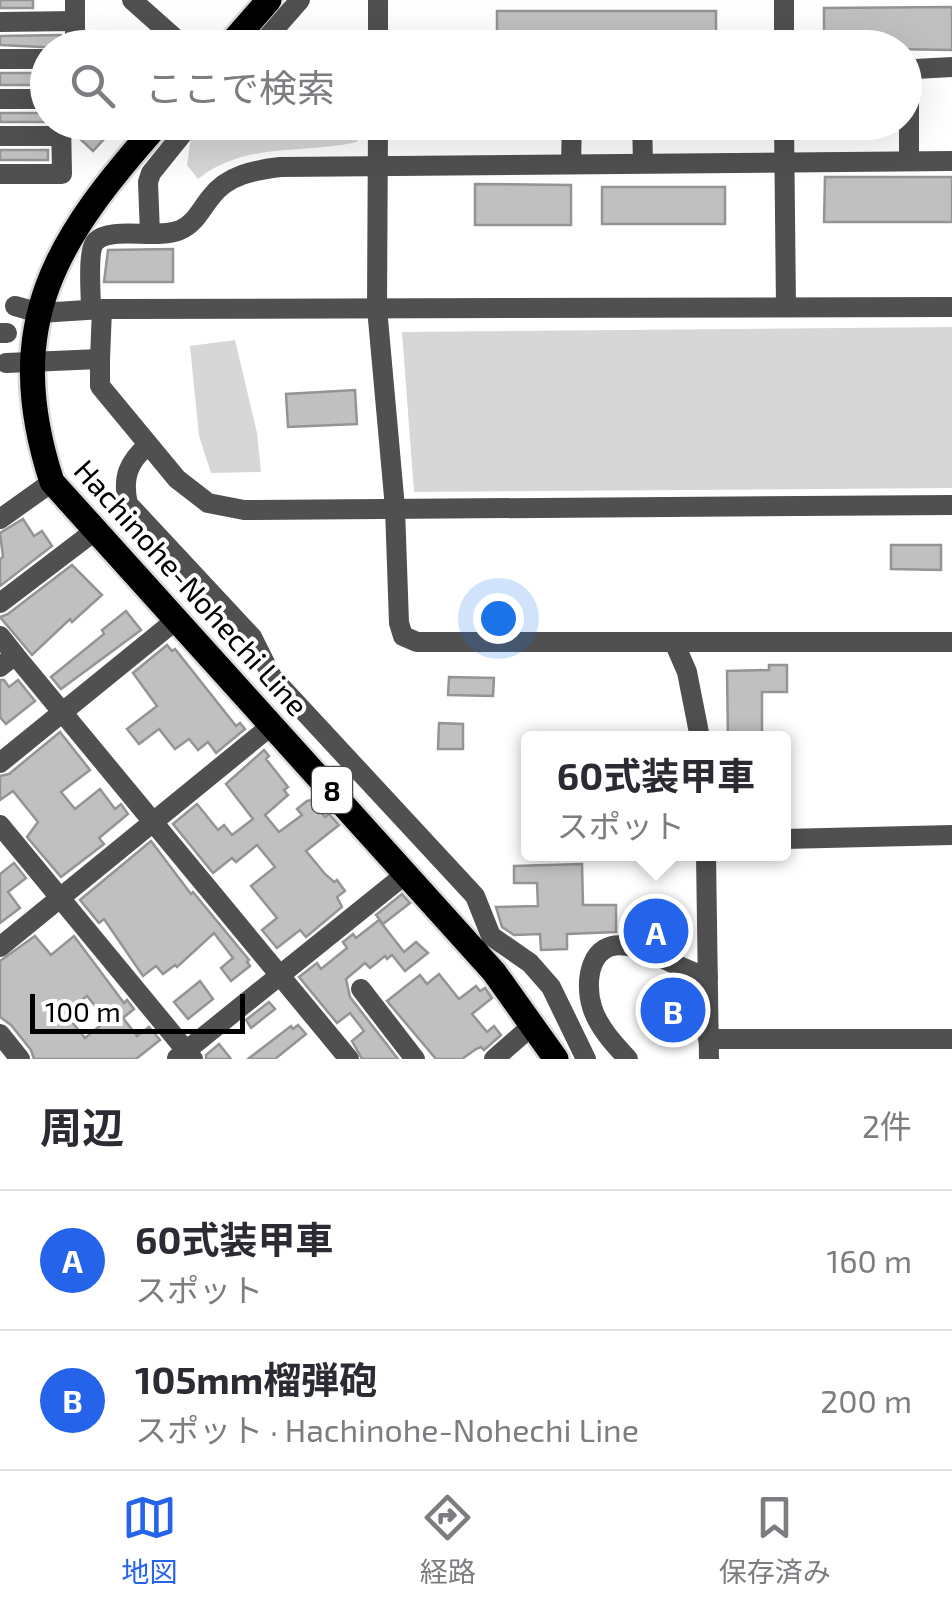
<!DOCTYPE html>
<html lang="ja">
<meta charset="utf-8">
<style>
:root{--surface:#fff;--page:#f7f7f7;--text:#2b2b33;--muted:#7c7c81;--line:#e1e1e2;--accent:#2563eb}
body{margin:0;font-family:"Exo 2","Noto Sans JP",sans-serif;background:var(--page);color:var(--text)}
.scale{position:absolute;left:30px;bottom:25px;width:215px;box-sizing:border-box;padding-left:10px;border:5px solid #000;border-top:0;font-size:28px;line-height:35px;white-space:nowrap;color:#000;-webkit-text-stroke:8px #fff;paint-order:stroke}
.you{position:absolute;left:498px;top:618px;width:35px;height:35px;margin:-25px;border:8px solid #fff;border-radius:50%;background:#1a73e8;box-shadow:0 0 0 15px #1a73e833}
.badge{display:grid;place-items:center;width:65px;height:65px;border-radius:50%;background:var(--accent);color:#fff;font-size:32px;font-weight:700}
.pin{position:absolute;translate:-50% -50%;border:5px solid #fff;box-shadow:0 2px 10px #0006}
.popup{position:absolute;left:521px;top:731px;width:270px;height:130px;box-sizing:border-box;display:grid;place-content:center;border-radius:10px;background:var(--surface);filter:drop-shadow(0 2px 8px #0005);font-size:32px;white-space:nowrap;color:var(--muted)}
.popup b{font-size:38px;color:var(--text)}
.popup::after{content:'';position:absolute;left:50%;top:100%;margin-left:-20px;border:20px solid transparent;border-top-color:var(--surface)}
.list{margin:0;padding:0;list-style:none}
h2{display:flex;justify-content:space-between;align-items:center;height:130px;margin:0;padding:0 40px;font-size:42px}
h2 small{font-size:32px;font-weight:400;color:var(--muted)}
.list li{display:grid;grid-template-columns:65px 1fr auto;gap:30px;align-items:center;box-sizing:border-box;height:140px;padding:0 40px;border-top:2px solid var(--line)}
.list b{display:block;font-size:38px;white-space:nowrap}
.list p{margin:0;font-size:32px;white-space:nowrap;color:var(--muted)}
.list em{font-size:32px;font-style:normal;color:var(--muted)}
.icon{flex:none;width:55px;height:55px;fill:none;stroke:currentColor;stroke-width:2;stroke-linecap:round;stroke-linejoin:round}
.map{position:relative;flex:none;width:952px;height:1059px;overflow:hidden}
.search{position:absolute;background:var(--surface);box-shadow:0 10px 40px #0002;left:30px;right:30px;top:30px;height:110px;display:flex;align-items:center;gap:25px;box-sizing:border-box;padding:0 35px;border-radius:55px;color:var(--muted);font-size:38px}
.sheet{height:410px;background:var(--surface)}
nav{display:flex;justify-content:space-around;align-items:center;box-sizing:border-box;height:140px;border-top:2px solid var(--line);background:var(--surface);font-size:28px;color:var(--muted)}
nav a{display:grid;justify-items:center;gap:5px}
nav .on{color:var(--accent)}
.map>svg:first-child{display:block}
.green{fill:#d7d7d7}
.building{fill:#c0c0c0;stroke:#949494;stroke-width:2.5;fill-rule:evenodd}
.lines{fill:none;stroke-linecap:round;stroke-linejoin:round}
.major-casing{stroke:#dbdbdb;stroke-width:30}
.minor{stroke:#505050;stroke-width:20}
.major{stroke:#000;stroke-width:25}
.labels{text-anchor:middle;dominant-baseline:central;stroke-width:8;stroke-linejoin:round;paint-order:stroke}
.shield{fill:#fff;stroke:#4c4c4c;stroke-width:2.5}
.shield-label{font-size:28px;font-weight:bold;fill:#000}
.street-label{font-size:30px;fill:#000;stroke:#fff}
</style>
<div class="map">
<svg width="952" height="1059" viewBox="0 0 952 1059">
<rect width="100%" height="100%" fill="#fff"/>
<g class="green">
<path d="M201,123H354L357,142C303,154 243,142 198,179L187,165L191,137Z"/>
<polygon points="952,327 952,488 414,492 402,332"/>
<polygon points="235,340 257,433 261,472 211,473 199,436 190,346"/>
</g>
<g class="building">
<rect x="0" y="0" width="33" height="8"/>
<polygon points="952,7 952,50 824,48 824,8"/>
<rect x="497" y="11" width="219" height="37"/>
<polygon points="61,35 61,48 0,45 0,36"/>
<rect x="0" y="73" width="48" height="12"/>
<polygon points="0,113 48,113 47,122 0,122"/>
<polygon points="76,122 89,122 105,138 93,151 75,134"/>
<rect x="0" y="150" width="48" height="10"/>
<polygon points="825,177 952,177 952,222 824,222"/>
<polygon points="475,184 571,185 571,225 475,225"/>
<rect x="602" y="187" width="123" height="37"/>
<polygon points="173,249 173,282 104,282 108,250"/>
<polygon points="355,390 357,424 288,427 286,394"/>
<polygon points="23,519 34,536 42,531 52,546 0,586 0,559 3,557 0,533"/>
<polygon points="891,545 941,545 941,570 891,569"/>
<polygon points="72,565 102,595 72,622 70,619 32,655 0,617 8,614"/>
<polygon points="126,611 141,630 61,689 51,677 104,634 102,630"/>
<polygon points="167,645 172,651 175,649 236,726 240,723 245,729 216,753 208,742 198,750 189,739 175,749 159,729 139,744 127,729 157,706 133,673"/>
<polygon points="769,665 787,665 787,692 762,692 762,738 728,738 727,671 769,670"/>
<polygon points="449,677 494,678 493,696 448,695"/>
<polygon points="0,680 4,680 9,687 18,680 35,701 6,724 0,717"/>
<polygon points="439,723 463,724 463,749 438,749"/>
<polygon points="60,732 90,770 61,792 75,809 100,789 115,809 121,804 128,814 99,838 104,844 61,877 27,837 38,822 13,791 0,800 0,776 9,774"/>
<polygon points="264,750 269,756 266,759 288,787 284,790 288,795 265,815 279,832 302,815 297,809 307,801 312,800 325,817 329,814 339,825 306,851 325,874 334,882 337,880 345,891 337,897 342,907 306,937 300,930 277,948 262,930 277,918 251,886 275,867 257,845 236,862 232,858 213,873 173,824 197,804 218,830 224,825 232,835 253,819 226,784"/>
<polygon points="151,841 191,894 193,892 249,960 247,962 250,966 231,981 221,968 233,958 214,933 177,967 175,965 163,974 156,966 143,976 104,919 99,923 80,900"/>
<polygon points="14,863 26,878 8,892 20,908 0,923 0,874"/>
<polygon points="582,864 583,905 616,905 616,932 567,934 567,949 541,950 540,934 514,935 502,927 496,907 538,906 537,883 514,883 514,866"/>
<polygon points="402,894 410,903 383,924 376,915"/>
<polygon points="379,920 404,952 416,942 428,953 405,971 392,955 387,959 385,956 370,968 365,963 346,979 350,997 398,1059 362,1059 352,1041 364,1031 350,1013 337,1023 299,977 317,963 321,969 347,948 343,942 353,934 356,938"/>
<path d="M35,936L51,955L74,936L124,1003L127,1000L134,1009L123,1018L137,1036L149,1027L160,1040L136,1059H34L31,1050L11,1025L0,1017V961ZM87,996L107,1020L85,1038L65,1013Z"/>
<polygon points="439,974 459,999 476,986 480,991 485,988 492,998 472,1014 487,1032 494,1026 501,1035 484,1050 481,1047 476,1049 462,1059 436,1059 387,1001 420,975 427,984"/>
<polygon points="200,981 213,999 188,1019 174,1002"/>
<polygon points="269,1002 275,1009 251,1028 246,1020"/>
<polygon points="298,1025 306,1034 275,1059 248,1059 291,1026 293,1029"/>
<polygon points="219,1044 231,1059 206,1059 206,1055"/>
</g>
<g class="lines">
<g class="major-casing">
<g id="major">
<polyline points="227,48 269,0"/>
<path d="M160,122C57,238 0,322 52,482L494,972L556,1059"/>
</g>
</g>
<g class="minor">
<polyline points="75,0 75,48"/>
<polyline points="132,0 186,48"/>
<polyline points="378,0 378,48"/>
<polyline points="0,22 75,21"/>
<polyline points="258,48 300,0"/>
<polyline points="784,48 784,0"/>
<polyline points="0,59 48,59"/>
<polyline points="0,99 48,99"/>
<polyline points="378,122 377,308 395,508 399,623 403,636 417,642 952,642"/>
<polyline points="642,122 643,163"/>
<polyline points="784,122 786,307"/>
<polyline points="0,136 61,136"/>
<polyline points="909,161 909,78 915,69 952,67"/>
<polyline points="571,164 572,122"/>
<polyline points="0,174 62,174 61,122"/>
<polyline points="150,234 148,182 151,173 192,122"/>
<polyline points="15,306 40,313 102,309 952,307"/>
<path d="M91,309C91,295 87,249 96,241C112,226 157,240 180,230C195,224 201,209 211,197C227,175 255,170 280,167L952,161"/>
<polyline points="0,333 7,333"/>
<polyline points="100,359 102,309"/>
<polyline points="6,363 100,359 100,386 177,479 208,503 244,510 952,505"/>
<path d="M148,445C128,462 122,478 128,504L252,637L272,677L475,896L491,936L530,963L551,987L586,1059"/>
<polyline points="0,519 52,482"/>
<polyline points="0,603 96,530"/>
<polyline points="0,636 15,655 0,667"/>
<polyline points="674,642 687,672 700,738"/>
<polyline points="15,655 349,1059"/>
<polyline points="0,763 176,620"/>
<polyline points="0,825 193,1059"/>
<polyline points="784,839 952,835"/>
<polyline points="706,854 709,1059"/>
<polyline points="0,947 272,725"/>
<polyline points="361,989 415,1059"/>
<polyline points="0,1034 20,1059"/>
<polyline points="708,1039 952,1039"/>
<polyline points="177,1058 407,873"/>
<polyline points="494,1059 534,1024"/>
<path d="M628,1059C615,1045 598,1027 592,1007C584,981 590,939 627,946C652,950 681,970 708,977"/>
</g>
<use href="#major" class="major"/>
</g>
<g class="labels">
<rect class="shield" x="312" y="767" width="40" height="46" rx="8"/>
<g class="shield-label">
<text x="332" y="790">8</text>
</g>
<g class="street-label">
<text transform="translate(192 587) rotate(48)">Hachinohe-Nohechi Line</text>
</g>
</g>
</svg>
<div class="scale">100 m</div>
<div class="you"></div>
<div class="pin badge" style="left:656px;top:931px">A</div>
<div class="popup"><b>60式装甲車</b>スポット</div>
<div class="pin badge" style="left:673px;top:1010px">B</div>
<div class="search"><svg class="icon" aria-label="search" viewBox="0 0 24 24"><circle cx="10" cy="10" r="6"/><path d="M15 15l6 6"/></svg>ここで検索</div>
</div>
<section class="sheet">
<h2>周辺<small>2件</small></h2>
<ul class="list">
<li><span class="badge">A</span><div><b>60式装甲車</b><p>スポット</p></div><em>160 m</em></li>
<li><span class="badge">B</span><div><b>105mm榴弾砲</b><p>スポット · Hachinohe-Nohechi Line</p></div><em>200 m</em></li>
</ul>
</section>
<nav>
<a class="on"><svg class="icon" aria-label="map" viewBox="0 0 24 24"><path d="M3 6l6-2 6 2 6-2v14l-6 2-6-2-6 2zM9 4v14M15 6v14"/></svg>地図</a>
<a><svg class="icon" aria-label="directions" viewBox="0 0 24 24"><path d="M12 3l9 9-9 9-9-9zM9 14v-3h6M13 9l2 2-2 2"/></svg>経路</a>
<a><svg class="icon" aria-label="saved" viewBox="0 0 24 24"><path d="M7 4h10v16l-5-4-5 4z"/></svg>保存済み</a>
</nav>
